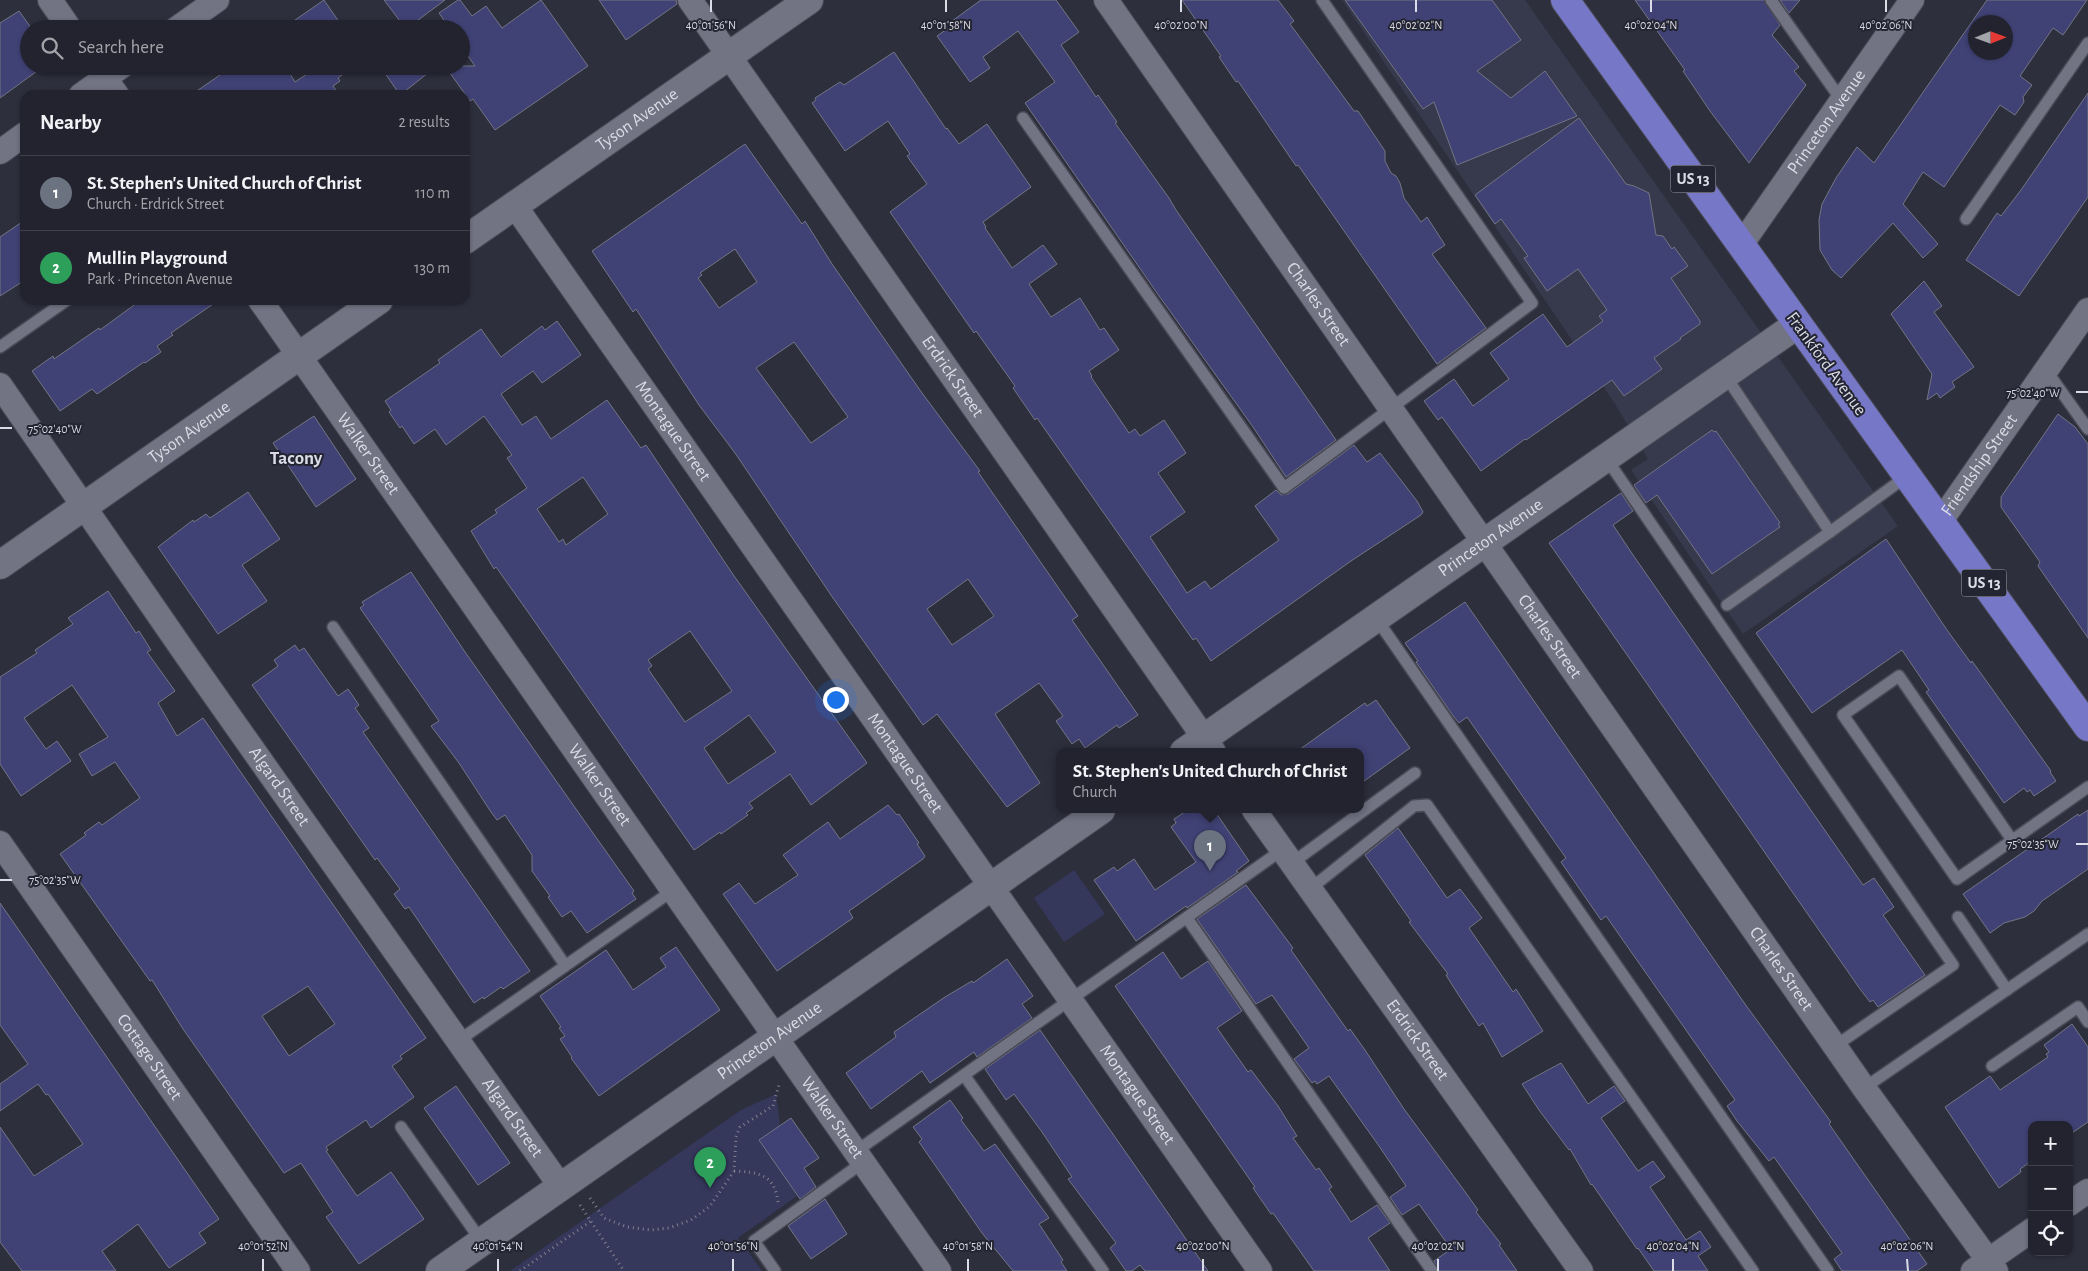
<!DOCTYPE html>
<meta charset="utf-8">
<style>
:root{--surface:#22232e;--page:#2e2f3a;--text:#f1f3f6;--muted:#a2a4aa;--line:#3f404a;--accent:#ea580c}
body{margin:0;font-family:"Alegreya Sans",sans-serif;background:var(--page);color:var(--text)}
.controls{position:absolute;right:15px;bottom:15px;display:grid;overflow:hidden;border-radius:10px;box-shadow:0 1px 4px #0004}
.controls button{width:45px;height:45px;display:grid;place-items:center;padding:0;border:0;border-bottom:1px solid var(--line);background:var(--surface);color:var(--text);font:25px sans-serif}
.compass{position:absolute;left:1968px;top:15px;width:45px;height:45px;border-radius:50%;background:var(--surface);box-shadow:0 1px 4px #0004;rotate:89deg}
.you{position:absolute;left:835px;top:699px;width:18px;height:18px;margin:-12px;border:4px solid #fff;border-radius:50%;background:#1a73e8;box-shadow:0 0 0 8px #1a73e833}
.badge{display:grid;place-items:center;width:32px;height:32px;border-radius:50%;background:var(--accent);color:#fff;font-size:16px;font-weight:700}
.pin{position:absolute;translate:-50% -41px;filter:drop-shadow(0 1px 2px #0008)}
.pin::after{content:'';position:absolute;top:26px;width:18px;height:15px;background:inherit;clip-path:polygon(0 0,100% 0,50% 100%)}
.popup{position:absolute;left:1056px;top:748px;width:308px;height:65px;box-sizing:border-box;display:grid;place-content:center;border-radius:10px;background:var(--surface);filter:drop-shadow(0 1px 4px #0005);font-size:16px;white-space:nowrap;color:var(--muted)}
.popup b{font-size:19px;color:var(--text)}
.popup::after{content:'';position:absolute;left:50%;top:100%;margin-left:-10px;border:10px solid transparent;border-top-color:var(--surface)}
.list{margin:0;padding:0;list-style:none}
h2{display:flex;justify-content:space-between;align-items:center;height:65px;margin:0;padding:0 20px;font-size:21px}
h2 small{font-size:16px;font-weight:400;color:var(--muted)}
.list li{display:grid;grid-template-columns:32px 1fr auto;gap:15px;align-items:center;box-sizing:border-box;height:75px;padding:0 20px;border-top:1px solid var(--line)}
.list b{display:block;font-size:19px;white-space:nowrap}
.list p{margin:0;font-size:16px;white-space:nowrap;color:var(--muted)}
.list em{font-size:16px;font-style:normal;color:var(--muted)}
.icon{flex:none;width:28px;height:28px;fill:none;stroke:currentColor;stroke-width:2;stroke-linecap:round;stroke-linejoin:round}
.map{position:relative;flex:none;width:2088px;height:1271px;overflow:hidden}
.search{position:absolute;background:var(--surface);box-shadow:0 1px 4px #0004;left:20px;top:20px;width:450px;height:55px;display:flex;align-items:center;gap:12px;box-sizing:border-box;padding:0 18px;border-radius:28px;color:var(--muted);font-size:19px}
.panel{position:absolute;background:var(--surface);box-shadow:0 1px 4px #0004;left:20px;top:90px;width:450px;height:215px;border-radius:15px}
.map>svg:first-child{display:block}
.built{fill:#37394c}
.green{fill:#35375b}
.building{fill:#404275;stroke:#737584;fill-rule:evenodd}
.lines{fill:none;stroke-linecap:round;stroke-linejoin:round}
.lane-casing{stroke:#494a55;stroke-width:14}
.street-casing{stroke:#494a55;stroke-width:26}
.secondary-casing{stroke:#494a55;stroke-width:30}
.primary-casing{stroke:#494a55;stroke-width:30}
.path{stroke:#81828d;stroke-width:3;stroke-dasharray:1 4;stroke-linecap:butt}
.lane{stroke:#727383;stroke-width:11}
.street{stroke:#727383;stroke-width:24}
.secondary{stroke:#727383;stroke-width:28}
.primary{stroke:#7677c7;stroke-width:28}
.ticks{fill:none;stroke:#dbdce5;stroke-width:2}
.labels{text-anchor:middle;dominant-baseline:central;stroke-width:4;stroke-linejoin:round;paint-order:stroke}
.shield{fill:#242532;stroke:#a4a5af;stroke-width:1}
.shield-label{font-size:16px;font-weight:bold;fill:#dbdce5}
.street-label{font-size:18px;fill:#dbdce5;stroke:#242532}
.neighbourhood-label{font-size:19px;font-weight:bold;fill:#dbdce5;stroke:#242532}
.ticks-label{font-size:12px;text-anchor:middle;fill:#dbdce5;stroke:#242532;stroke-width:4;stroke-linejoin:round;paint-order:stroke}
</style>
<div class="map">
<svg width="2088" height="1271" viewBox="0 0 2088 1271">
<rect width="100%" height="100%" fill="#2e2f3d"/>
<polygon class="built" points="1342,0 1525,0 1898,526 1743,634 1631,470 1648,459 1615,404"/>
<g class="green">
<polygon points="1074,870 1105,914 1064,942 1034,898"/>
<polygon points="776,1094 787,1180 797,1196 738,1238 762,1271 510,1271 741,1110"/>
</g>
<g class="building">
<polygon points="324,0 344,29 282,29"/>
<polygon points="384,0 445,0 406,29"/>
<polygon points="458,0 460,0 472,16 486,6 502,28 541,0 588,66 495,130 473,99 470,101 445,66 475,66 461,46 461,29 450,29 439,13"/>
<polygon points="599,0 676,0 677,4 626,40"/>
<polygon points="981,0 1056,0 1079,32 1061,45 1096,97 1098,95 1117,122 1115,123 1169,198 1176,210 1336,440 1286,477 1253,427 1157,293 1025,103 1055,82 1018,31 983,57 990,68 970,82 937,36 950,27 948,24"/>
<polygon points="1182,0 1278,0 1294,21 1290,24 1354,111 1358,111 1385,151 1385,161 1391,173 1396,176 1400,183 1404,198 1421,222 1427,217 1445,245 1432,254 1486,328 1437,364 1298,165 1296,166 1238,81 1236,82 1219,57 1221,56"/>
<polygon points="1345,0 1492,0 1521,40 1477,71 1511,98 1545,71 1577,116 1457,165 1434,102 1423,109"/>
<polygon points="1635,0 1764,0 1780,25 1772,35 1799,67 1794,71 1806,85 1749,163 1710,111 1683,71 1685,70"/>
<polygon points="1780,0 1800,0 1789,13"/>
<path d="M1987,0H2087L2063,35L2053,28L2020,76L2032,85L2023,97L2024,102L2015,115L2000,105L1944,187L1923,172L1903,204L1938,244L1923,258L1893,223L1841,278L1832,270L1820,250L1819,220L1822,204L1836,178L1857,147L1874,163ZM1976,22H2006V52H1976Z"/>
<polygon points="19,11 32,29 29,29 29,66 44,66 0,98 0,23"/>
<polygon points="894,52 946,129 947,128 959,144 987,124 1031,187 983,222 986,227 985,228 1012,268 1043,245 1057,264 1029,284 1051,317 1080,298 1100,330 1104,328 1119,350 1089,371 1092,376 1091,377 1129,433 1135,429 1140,436 1164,420 1186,453 1158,473 1185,512 1150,537 1187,593 1205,581 1211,589 1279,540 1255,506 1276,490 1281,495 1288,494 1354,445 1367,462 1380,453 1417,501 1423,512 1421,515 1351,561 1211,661 1196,638 1193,640 1037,418 1035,420 1013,388 1015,386 976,331 974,333 890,212 927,184 907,156 910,154 888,121 845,151 812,103 816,100 815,98 840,82 844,85"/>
<polygon points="233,66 285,66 295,82 319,66 354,66 338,78 340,81 333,86 339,95 191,95"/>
<polygon points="380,66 437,66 400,95"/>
<polygon points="2088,93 2088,197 2019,296 1966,260 1997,213 2001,216 2021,190"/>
<polygon points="1579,118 1626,184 1634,186 1649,193 1656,235 1663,236 1672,249 1674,247 1688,266 1671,278 1700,321 1700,324 1680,338 1681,339 1654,358 1662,369 1624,396 1612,380 1526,440 1525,439 1481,471 1442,417 1438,420 1424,401 1454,379 1473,406 1509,379 1490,353 1543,314 1567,347 1603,321 1599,316 1607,310 1578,269 1547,291 1524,258 1528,256 1501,219 1495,224 1475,195"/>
<path d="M745,144L802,224L805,221L832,264L922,393L980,471L978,472L1078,616L1072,620L1138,715L1119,728L1117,725L1085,748L1079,739L1072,744L1056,721L1063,716L1039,683L995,714L1040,783L1007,807L937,714L923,725L833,598L735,453L699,405L636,309L633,312L592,251ZM735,249L757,282L719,308L698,278L702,275L700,273ZM794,342L848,417L811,443L756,368ZM968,579L994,616L952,645L927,609Z"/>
<polygon points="25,220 25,280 0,296 0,237"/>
<polygon points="1924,281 1942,306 1934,312 1974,367 1952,382 1955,387 1940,398 1937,393 1927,400 1932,374 1891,314"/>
<polygon points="141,300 219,300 171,333 173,335 157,346 161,352 145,363 144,362 97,394 92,389 60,411 32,371 53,356 54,359 99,328 100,330"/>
<path d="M557,321L581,355L542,383L533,371L501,394L522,425L536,416L551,439L607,400L641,448L646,445L732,573L867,763L811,805L790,774L749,803L753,808L746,813L748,815L721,834L720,832L694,850L528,612L496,567L494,569L471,531L497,513L495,510L527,488L507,458L512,455L484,416L446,445L435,429L414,444L402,426L400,428L389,412L391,410L385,401L440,363L438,360L481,329L501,357L542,326L545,330ZM583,477L608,514L566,545L563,539L559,542L537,509ZM690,631L732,691L685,722L648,669L652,666L648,660ZM749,715L776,752L728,784L704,748Z"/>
<polygon points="2058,414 2075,427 2088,444 2088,638 2038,566 2040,562 2001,507 2001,497"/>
<polygon points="314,416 356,479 316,507 273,443"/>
<polygon points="1712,430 1714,432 1716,431 1780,523 1778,524 1780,527 1712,574 1657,495 1646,503 1634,485"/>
<polygon points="248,492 280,539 242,565 267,601 218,634 158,547 193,520 194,522 206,514 210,518"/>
<polygon points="1621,493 1633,511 1613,525 1633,555 1863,885 1874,878 1894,907 1883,915 1925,975 1878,1007 1873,1000 1870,1002 1860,989 1549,543"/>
<polygon points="1886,539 1947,630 1971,663 1972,661 2051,771 2050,772 2056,781 2034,796 2030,790 2027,792 2024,788 2004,803 1926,692 1929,690 1902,650 1812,713 1756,633"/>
<polygon points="411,572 465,652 634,891 632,893 636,899 587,933 571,911 562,917 548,897 550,896 532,871 532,855 505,815 497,820 491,812 459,763 431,726 439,721 360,608 364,605 362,602"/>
<path d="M108,591L136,633L139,631L151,650L147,652L175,691L158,703L177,736L203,718L426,1038L400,1056L402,1059L392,1066L414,1097L371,1128L366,1120L326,1147L328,1150L326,1151L357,1196L391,1172L424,1219L359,1264L326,1217L333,1212L301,1163L284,1173L183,1029L152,980L150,981L60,854L86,835L84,833L99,822L102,825L140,798L115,762L92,776L79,754L108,737L72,685L24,718L46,749L57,741L71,761L21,796L0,764V677L37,653L35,650L73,624L68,618ZM308,986L335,1024L289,1056L262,1016Z"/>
<polygon points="1465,602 1745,1004 1831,1122 1829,1124 1927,1264 1917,1271 1842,1271 1834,1259 1842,1253 1774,1157 1769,1161 1737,1121 1727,1106 1735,1100 1606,916 1601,920 1561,862 1566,858 1467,717 1459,723 1454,717 1416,662 1418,661 1405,643"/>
<polygon points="295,645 299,651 304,648 338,696 348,689 359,705 355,708 369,728 363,732 530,971 503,989 501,987 484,999 483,997 474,1003 409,907 405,909 394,894 400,889 377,858 375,860 252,685 278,666 274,660"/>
<polygon points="1376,700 1410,748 1360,784 1360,752 1296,752 1362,705 1365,703 1367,706"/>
<polygon points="888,805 897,815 899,814 919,843 917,844 925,856 923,859 849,911 853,918 777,971 723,894 739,883 755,904 798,875 783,855 828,822 840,839"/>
<polygon points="1188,810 1214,810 1249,861 1236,871 1238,872 1187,908 1186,906 1136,941 1094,880 1114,867 1117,871 1134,859 1155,890 1196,862 1171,827 1176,823 1174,819"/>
<polygon points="2088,810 2088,869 2042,901 2034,911 2025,917 2004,923 1990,933 1963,894 2078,814 2079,816"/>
<polygon points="1398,828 1447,898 1460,889 1482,918 1469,928 1513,992 1516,989 1543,1031 1502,1057 1483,1023 1479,1026 1456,991 1446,975 1448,974 1409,922 1411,921 1365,855"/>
<polygon points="1246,885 1293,948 1291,950 1348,1031 1350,1029 1365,1050 1404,1109 1463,1189 1478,1210 1476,1212 1501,1244 1499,1245 1517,1271 1439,1271 1434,1261 1451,1249 1419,1204 1402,1215 1390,1197 1406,1186 1379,1146 1329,1076 1317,1084 1315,1081 1312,1083 1294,1059 1309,1048 1272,995 1256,1004 1197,919"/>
<polygon points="0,903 219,1219 199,1233 206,1243 169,1268 138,1224 102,1251 116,1271 22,1271 0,1242 0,1127 34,1176 83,1144 48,1094 46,1095 38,1084 0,1111 0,1084 28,1064 0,1025"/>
<polygon points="676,947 720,1010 599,1096 571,1058 572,1057 560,1039 565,1036 559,1028 561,1027 540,996 606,950 633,990 666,967 660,958"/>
<polygon points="1163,952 1181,979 1208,961 1242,1011 1217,1028 1248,1072 1251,1070 1278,1106 1297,1136 1293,1138 1316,1170 1319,1168 1332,1187 1329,1189 1351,1222 1377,1205 1390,1223 1368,1238 1390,1271 1314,1271 1273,1213 1271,1214 1253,1188 1255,1187 1115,986"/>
<polygon points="1007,959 1033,996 1022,1004 1032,1018 977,1057 974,1052 930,1083 922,1071 871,1109 846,1073 896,1037 894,1032 945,997 972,981 973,983"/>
<polygon points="2072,1024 2088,1047 2088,1122 2069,1135 2069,1125 2032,1125 2032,1161 2020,1169 2021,1172 1999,1188 1945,1107 1990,1076 2000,1090 2048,1057 2046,1054 2049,1052 2044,1045"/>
<polygon points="1040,1030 1143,1177 1208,1271 1145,1271 1140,1265 1132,1271 1126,1271 1110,1248 1116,1243 1068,1179 1072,1177 1042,1132 1014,1094 1006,1100 985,1069"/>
<polygon points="1561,1063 1588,1104 1614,1086 1625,1101 1601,1118 1638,1171 1653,1161 1665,1177 1650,1187 1686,1240 1700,1231 1711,1247 1698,1256 1708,1271 1654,1271 1638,1248 1637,1249 1592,1184 1591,1185 1570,1149 1569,1150 1539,1110 1522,1084"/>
<polygon points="456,1086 510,1163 478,1185 424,1108"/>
<polygon points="950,1100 963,1118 961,1120 984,1151 995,1144 1049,1218 1039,1224 1063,1260 1061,1262 1067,1271 1013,1271 982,1233 919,1142 922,1139 913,1127"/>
<polygon points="791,1118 819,1158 804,1168 816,1187 800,1199 759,1140"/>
<polygon points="825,1199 847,1234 811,1259 788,1226"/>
</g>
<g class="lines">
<g class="lane-casing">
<g id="lane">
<polyline points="1771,0 1842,101"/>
<polyline points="1023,118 1284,488 1532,303 1322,0"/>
<polyline points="1966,219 2088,43"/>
<polyline points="0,347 67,300"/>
<polyline points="2046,370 2088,429"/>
<polyline points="1725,375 1830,532 1907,476"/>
<polyline points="1606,458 1953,965 1835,1046"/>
<polyline points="1727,605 1830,532"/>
<polyline points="1376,618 1828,1271"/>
<polyline points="333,627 565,965"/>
<polyline points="2012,840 1899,676 1843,715 1957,879 2088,787"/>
<polyline points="1292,863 1415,773"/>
<polyline points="1310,889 1414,806 1427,805 1753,1271"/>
<polyline points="1958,917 2007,990"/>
<polyline points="1187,918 1432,1271"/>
<polyline points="458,1041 672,891"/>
<polyline points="1992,1066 2078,1007 2088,1022"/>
<polyline points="964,1075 1103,1271"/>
<polyline points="1864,1088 2088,934"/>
<polyline points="401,1127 482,1242"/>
<polyline points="855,1152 1282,850"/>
<polyline points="775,1271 754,1241 862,1163"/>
</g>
</g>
<g class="street-casing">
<g id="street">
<polyline points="50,0 70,29"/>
<path id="s1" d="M690,0L1214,752"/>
<path id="s2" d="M1106,0L1864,1088L1996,1271"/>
<polyline points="176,29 217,0"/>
<polyline points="96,66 117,95"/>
<polyline points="81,95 122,66"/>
<polyline points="0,152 25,134"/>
<path id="s3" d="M515,206L1260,1271"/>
<path id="s4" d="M1741,245L1912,0"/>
<path id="s5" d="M260,300L939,1271"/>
<path id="s6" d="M0,385L187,656L561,1187"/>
<path id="s7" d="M1940,522L2088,310"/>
<path id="s8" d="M1254,810L1581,1271"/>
<path id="s9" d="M0,843L298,1271"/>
<polyline points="2069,1204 2088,1191"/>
<polyline points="1973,1271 2032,1230"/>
</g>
</g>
<g class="secondary-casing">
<g id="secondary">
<path id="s10" d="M465,240L809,0"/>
<path id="s11" d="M0,565L379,300"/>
<path id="s12" d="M1184,752L1798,324"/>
<path id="s13" d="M440,1271L1101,810"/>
</g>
</g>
<g class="primary-casing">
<polyline id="primary" points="1565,0 2088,727"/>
</g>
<g class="path">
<path d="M734,1171C757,1172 775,1174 778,1202"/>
<polyline points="590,1198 604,1218 627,1227 651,1230 669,1228 691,1220 710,1206 734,1171 736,1137 740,1127 773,1106 779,1085"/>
<polyline points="580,1205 624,1271"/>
<polyline points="520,1271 591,1221"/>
</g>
<use href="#lane" class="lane"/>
<use href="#street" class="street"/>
<use href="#secondary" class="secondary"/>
<use href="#primary" class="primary"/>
</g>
<path class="ticks" d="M711,0V12M946,0V12M1181,0V12M1416,0V12M1651,0V12M1886,0V12M2076,392H2088M0,428H12M2076,844H2088M0,880H12M263,1259V1271M498,1259V1271M733,1259V1271M968,1259V1271M1203,1259V1271M1438,1259V1271M1673,1259V1271M1907,1259L1908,1271"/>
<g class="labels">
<g class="shield">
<rect x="1670.5" y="165.5" width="45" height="27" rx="4"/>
<rect x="1961.5" y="569.5" width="45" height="27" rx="4"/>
</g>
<g class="shield-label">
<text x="1693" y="179">US 13</text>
<text x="1984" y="583">US 13</text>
</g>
<g class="street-label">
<text stroke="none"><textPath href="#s10" startOffset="210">Tyson Avenue</textPath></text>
<text stroke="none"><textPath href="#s4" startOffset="150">Princeton Avenue</textPath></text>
<text stroke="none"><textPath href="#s2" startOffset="371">Charles Street</textPath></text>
<text transform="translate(1826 364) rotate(54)">Frankford Avenue</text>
<text stroke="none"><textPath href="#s1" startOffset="459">Erdrick Street</textPath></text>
<text stroke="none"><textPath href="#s3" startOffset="275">Montague Street</textPath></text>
<text stroke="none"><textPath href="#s11" startOffset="231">Tyson Avenue</textPath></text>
<text stroke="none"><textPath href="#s5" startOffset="188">Walker Street</textPath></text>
<text stroke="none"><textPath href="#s7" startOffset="69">Friendship Street</textPath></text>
<text stroke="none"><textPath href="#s12" startOffset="374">Princeton Avenue</textPath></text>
<text stroke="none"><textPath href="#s2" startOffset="776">Charles Street</textPath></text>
<text stroke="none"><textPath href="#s3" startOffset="680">Montague Street</textPath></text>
<text stroke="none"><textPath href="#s5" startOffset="592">Walker Street</textPath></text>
<text stroke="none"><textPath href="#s6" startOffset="489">Algard Street</textPath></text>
<text stroke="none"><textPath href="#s2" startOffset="1181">Charles Street</textPath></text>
<text stroke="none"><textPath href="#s13" startOffset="402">Princeton Avenue</textPath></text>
<text stroke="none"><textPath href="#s8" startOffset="282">Erdrick Street</textPath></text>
<text stroke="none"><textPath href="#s9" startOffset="261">Cottage Street</textPath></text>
<text stroke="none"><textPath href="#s3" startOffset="1085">Montague Street</textPath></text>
<text stroke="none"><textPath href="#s6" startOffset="894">Algard Street</textPath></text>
<text stroke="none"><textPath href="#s5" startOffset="998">Walker Street</textPath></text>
</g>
<g class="neighbourhood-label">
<text x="296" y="458">Tacony</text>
</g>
</g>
<g class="ticks-label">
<text x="711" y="29">40°01'56"N</text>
<text x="946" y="29">40°01'58"N</text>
<text x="1181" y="29">40°02'00"N</text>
<text x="1416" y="29">40°02'02"N</text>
<text x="1651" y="29">40°02'04"N</text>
<text x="1886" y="29">40°02'06"N</text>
<text x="2033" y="397">75°02'40"W</text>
<text x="55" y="433">75°02'40"W</text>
<text x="2033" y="848">75°02'35"W</text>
<text x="55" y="884">75°02'35"W</text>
<text x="263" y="1250">40°01'52"N</text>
<text x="498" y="1250">40°01'54"N</text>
<text x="733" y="1250">40°01'56"N</text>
<text x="968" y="1250">40°01'58"N</text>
<text x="1203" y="1250">40°02'00"N</text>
<text x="1438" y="1250">40°02'02"N</text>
<text x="1673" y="1250">40°02'04"N</text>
<text x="1907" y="1250">40°02'06"N</text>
</g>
</svg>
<div class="controls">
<button>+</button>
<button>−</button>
<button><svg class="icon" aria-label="locate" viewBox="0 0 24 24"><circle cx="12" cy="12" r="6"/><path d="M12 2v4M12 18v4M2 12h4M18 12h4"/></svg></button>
</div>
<svg class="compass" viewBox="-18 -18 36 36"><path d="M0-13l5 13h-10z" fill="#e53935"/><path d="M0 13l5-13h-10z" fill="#a2a4aa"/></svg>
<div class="you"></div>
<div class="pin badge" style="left:1210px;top:871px;background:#6b7280">1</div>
<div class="popup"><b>St. Stephen's United Church of Christ</b>Church</div>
<div class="pin badge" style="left:710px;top:1188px;background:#2e9e5b">2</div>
<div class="search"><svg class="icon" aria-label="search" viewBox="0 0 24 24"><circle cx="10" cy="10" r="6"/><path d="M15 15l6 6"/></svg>Search here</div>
<section class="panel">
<h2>Nearby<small>2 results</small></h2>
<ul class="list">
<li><span class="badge" style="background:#6b7280">1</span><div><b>St. Stephen's United Church of Christ</b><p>Church · Erdrick Street</p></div><em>110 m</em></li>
<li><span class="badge" style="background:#2e9e5b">2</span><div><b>Mullin Playground</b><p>Park · Princeton Avenue</p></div><em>130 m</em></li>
</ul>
</section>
</div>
